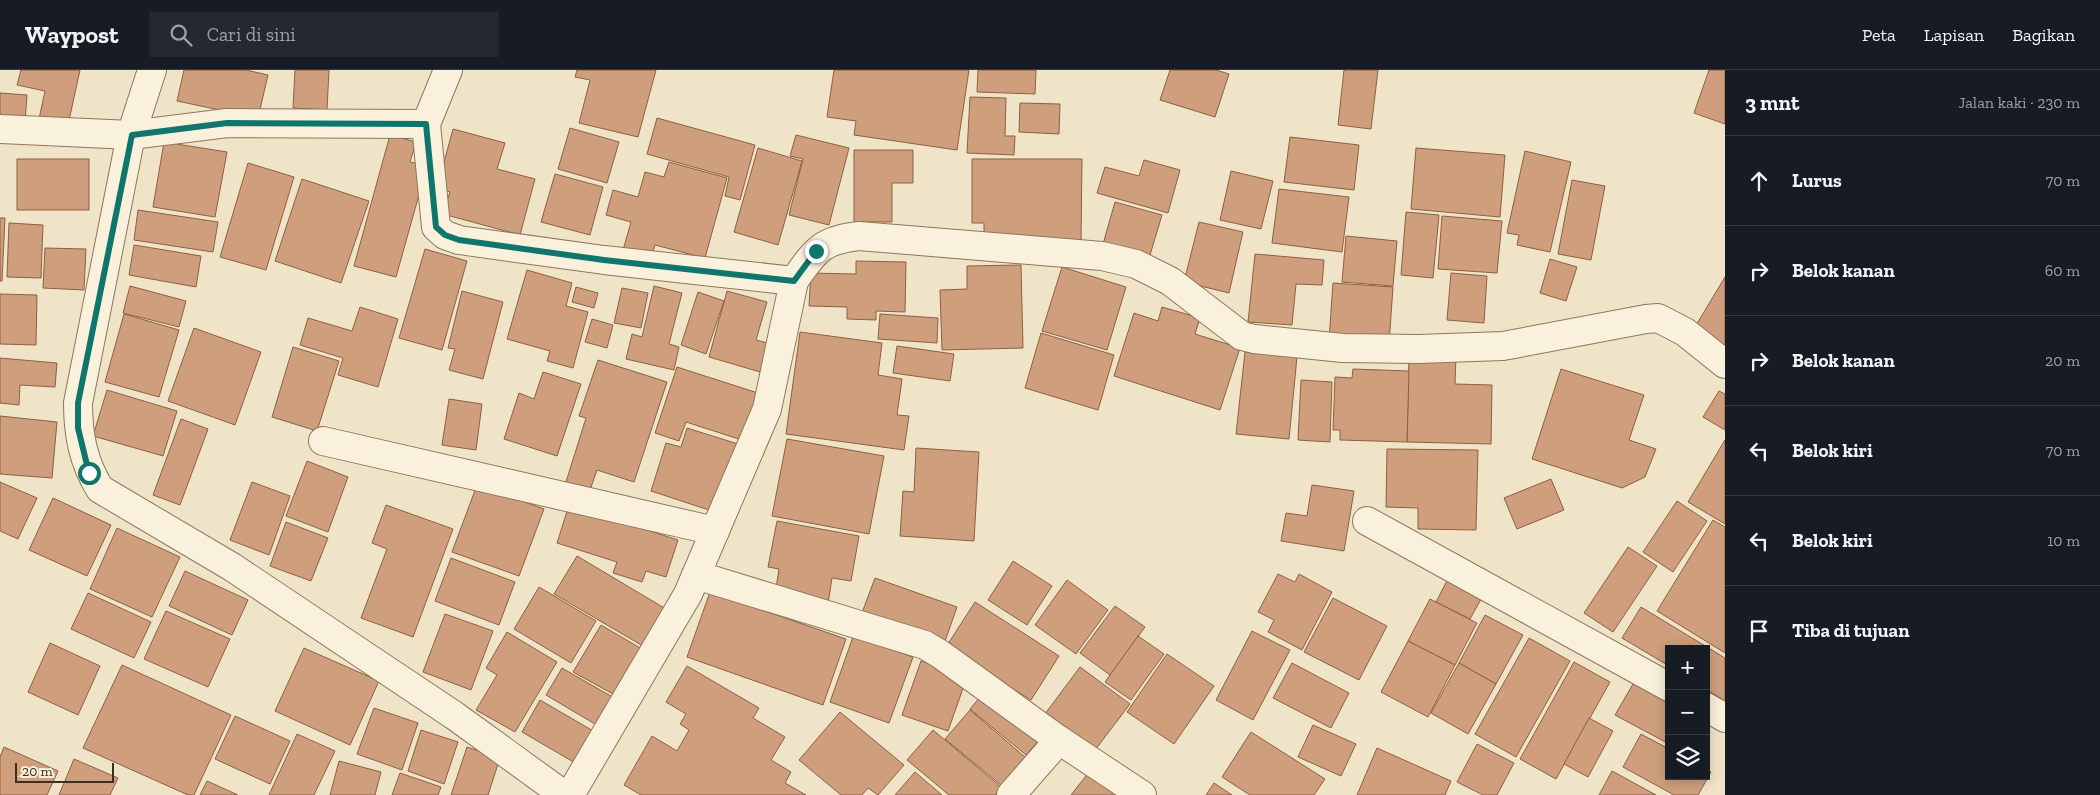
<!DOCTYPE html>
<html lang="id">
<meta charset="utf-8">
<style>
:root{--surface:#171b24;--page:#242831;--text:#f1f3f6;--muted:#9ea1a6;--line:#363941}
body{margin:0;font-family:"Zilla Slab",serif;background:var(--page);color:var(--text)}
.controls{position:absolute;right:15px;bottom:15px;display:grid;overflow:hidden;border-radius:0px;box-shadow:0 2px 12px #0003}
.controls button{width:45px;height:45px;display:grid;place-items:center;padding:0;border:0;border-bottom:1px solid var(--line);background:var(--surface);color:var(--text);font:25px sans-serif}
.scale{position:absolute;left:15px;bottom:12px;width:99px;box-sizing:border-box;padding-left:5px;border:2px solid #3d2e20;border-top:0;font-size:14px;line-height:18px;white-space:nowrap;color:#3d2e20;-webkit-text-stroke:4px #f7eed8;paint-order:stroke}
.stop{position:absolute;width:15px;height:15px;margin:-11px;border:4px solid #0f766e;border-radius:50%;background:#fff}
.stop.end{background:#0f766e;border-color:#fff;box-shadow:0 1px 5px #0008}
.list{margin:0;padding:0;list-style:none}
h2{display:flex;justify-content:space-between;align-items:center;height:65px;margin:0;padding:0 20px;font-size:21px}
h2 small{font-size:16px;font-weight:400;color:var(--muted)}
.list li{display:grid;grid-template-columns:32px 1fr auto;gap:15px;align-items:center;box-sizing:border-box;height:90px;padding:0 20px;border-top:1px solid var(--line)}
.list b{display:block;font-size:19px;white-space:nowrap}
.list em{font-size:16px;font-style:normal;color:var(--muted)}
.icon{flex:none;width:28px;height:28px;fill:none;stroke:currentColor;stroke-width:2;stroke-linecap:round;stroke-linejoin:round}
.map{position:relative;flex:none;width:1725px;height:725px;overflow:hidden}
header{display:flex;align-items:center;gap:30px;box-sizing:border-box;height:70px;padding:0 25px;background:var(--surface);border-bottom:1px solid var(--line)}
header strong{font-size:24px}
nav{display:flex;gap:28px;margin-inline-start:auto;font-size:18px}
.search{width:350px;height:45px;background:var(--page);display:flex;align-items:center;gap:12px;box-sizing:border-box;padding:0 18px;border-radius:0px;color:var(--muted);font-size:19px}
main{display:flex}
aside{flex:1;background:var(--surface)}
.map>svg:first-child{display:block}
.building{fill:#cf9f7d;stroke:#8d5f41}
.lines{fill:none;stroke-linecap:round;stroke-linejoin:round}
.minor-casing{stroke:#8d765c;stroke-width:30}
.minor{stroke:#faf1dc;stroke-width:28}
.route{stroke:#0f766e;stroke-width:6}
</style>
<header>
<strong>Waypost</strong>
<div class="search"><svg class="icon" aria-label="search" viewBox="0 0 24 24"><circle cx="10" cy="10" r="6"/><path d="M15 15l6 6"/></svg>Cari di sini</div>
<nav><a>Peta</a><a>Lapisan</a><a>Bagikan</a></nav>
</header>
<main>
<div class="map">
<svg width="1725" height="725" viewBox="0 0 1725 725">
<rect width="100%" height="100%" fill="#f0e4c8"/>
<g class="building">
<polygon points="21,0 80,0 68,55 39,49 45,21 17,15"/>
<polygon points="184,0 246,0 268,5 258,48 177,31"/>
<polygon points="295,0 329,0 327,40 293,38"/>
<polygon points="577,0 656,0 638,67 579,53 590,10 575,7"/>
<polygon points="834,0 969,0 957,80 854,65 856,51 827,47"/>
<polygon points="978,0 1036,0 1035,24 977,22"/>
<polygon points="1170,0 1216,0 1229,4 1215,47 1160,30"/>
<polygon points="1344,0 1378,0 1371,59 1338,55"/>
<polygon points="1709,0 1725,0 1725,54 1694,43"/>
<polygon points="0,23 27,25 25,52 0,50"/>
<polygon points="970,27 1006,28 1005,66 1015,66 1014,85 967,83"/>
<polygon points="1020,33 1060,34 1059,64 1019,62"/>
<polygon points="657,48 755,75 740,130 725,126 729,107 647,84"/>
<polygon points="570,58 619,72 607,113 558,99"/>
<polygon points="453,59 505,73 497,99 535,109 520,165 443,144 450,122 437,118"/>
<polygon points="390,65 416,72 410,92 427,96 396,207 354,196"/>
<polygon points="796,65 849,78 829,155 789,145 803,89 790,86"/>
<polygon points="1290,67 1359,75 1354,120 1284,112"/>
<polygon points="164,72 227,82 215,147 153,137"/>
<polygon points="758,78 802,91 778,175 734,162"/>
<polygon points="1416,78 1505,85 1500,147 1411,139"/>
<polygon points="854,80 913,80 913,113 892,113 892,152 854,152"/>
<polygon points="1525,81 1571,92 1550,182 1517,175 1519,165 1507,163"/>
<rect x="17" y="89" width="72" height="51"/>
<polygon points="972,89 1082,89 1081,171 984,170 984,153 972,153"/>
<polygon points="1144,90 1180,100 1168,143 1097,123 1105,97 1139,106"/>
<polygon points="669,92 727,108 705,188 655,175 651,188 623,180 631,152 606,145 613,120 638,127 645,102 664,107"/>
<polygon points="248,93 294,107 266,200 220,187"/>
<polygon points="1231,101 1273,111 1261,159 1220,150"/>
<polygon points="555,104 603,117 590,165 541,152"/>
<polygon points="302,109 369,131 341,213 275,191"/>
<polygon points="1572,110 1605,116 1591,190 1558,184"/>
<polygon points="1279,119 1349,127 1342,182 1272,173"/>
<polygon points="1115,132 1162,145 1147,195 1101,181"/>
<polygon points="138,140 218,152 213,182 134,170"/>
<polygon points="1406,142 1439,145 1433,208 1401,205"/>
<polygon points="1442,146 1502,151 1497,203 1438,199"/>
<polygon points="0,148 5,148 2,211 0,211"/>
<polygon points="1199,152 1243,162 1229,223 1184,212"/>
<polygon points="9,153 43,155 41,208 7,207"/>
<polygon points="1346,166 1397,171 1393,216 1342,212"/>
<polygon points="134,175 201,186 196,217 129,205"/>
<polygon points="45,178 86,179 84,220 43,218"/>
<polygon points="425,179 467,191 442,280 399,268"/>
<polygon points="1255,184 1324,190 1322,215 1296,214 1292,255 1248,252"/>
<polygon points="1550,189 1577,197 1566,231 1540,223"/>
<polygon points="856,191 906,192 905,242 876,241 876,250 847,249 847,237 809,236 811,203 856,204"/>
<polygon points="1021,195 1023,278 942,280 940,220 967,219 967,196"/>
<polygon points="1062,197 1126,217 1107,280 1042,261"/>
<polygon points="527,200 572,213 566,236 588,242 573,298 547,291 550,281 507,269"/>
<polygon points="1451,203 1487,206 1484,253 1447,250"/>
<polygon points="1725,207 1725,276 1695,257"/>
<polygon points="1333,213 1393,217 1389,274 1329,270"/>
<polygon points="130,216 186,231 179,257 123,243"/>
<polygon points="654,216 682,223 669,274 679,277 674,300 626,289 632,264 642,267"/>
<polygon points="576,217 598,223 594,238 572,232"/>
<polygon points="622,218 648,223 641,258 614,253"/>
<polygon points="462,221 503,232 483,309 449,300 455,279 448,278"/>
<polygon points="727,221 767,232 756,270 775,275 767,304 709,287"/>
<polygon points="698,222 724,231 706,284 681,275"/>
<polygon points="0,224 37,225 36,275 0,274"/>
<polygon points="360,237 398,249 378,317 338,305 343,288 300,275 308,248 352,261"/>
<polygon points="1162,237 1200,248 1195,264 1240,278 1220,340 1114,306 1134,243 1158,251"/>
<polygon points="124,244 179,260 159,327 105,312"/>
<polygon points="880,244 938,248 937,273 878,269"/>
<polygon points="592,249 613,255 607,278 585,272"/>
<polygon points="194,258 261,282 235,355 168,331"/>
<polygon points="800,262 882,273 878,305 902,309 897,345 909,346 904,380 786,364"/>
<polygon points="1041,263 1114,285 1098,340 1025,318"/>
<polygon points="897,276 954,284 950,311 893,303"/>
<polygon points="293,277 339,291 317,361 272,347"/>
<polygon points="1245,282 1297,287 1289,369 1236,364"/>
<polygon points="1409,284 1456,286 1455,314 1492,315 1491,374 1407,372"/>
<polygon points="0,288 57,293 55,317 20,315 19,335 0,333"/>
<polygon points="598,290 667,312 634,412 597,400 590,420 566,412 586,348 579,346"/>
<polygon points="677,297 761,324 745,371 686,352 679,371 655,363"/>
<polygon points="1353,299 1409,301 1407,372 1340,370 1340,360 1333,360 1335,307 1352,308"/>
<polygon points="1561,299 1644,325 1629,370 1656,379 1645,407 1622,418 1532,389"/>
<polygon points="543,302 581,314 557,386 504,369 519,323 534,329"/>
<polygon points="1301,310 1332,312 1330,372 1298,370"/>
<polygon points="107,320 177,341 163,386 93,366"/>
<polygon points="1719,321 1725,324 1725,360 1703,347"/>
<polygon points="449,329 482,334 476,380 442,375"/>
<polygon points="0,346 57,352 52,408 0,404"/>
<polygon points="181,349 208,359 180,435 153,425"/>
<polygon points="687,358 738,374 715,442 651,421 666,373 681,377"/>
<polygon points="787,369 884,386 869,464 772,446"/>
<polygon points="1725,370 1725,454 1688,432"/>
<polygon points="916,378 979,382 974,471 900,466 903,421 914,422"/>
<polygon points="1387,379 1478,380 1476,460 1418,459 1418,438 1386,437"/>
<polygon points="307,391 348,407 328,462 286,446"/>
<polygon points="1551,409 1564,440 1517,459 1504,428"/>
<polygon points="0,412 37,428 18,469 0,461"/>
<polygon points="252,412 290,426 269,485 230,470"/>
<polygon points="477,415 544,439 519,506 452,482"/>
<polygon points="1312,415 1354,421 1344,481 1281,471 1286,443 1307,446"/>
<polygon points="53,428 111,455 87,506 29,480"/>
<polygon points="1677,431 1707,451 1673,502 1643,482"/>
<polygon points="386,435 453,459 413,567 361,548 387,479 372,473"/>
<polygon points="569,435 678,470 666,507 646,501 642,512 613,503 617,492 557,473"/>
<polygon points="1713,450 1725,457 1725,583 1657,541"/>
<polygon points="777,451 859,466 851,511 832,508 828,534 775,525 779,499 768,497"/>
<polygon points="286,452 328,468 311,511 270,496"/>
<polygon points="117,458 180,487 152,547 90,519"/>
<polygon points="1628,477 1657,496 1613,562 1584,543"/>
<polygon points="577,486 671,542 648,579 554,524"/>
<polygon points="451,488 515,512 499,555 435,531"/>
<polygon points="1013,491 1052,516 1027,555 988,530"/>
<polygon points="185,501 248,530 232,565 169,536"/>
<polygon points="1278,504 1295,512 1299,504 1332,522 1302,580 1268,562 1274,550 1258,542"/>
<polygon points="1450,505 1485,522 1470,549 1436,532"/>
<polygon points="875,508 957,537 943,577 860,548"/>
<polygon points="1067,510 1108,540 1076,584 1035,555"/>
<polygon points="539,517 596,551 571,593 514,559"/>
<polygon points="710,522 846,569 823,635 687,587"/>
<polygon points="88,523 151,552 134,588 71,559"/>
<polygon points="1333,528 1387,556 1359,610 1304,582"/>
<polygon points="1430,529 1477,553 1455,595 1408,571"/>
<polygon points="975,532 1059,586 1031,630 946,577"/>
<polygon points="1115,536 1145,557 1110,605 1080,583"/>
<polygon points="1641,537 1725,588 1725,631 1706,619 1706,579 1669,579 1669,596 1622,568"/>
<polygon points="166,541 230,569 208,617 144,589"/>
<polygon points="445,544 493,561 471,620 423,602"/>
<polygon points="1485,545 1523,565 1496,614 1459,593"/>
<polygon points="601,555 652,585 634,615 622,609 613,624 573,602"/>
<polygon points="1252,561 1290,580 1253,650 1216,630"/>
<polygon points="507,562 557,592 515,662 476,640 497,605 486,598"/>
<polygon points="1138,566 1164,584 1131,630 1105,612"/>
<polygon points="853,567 913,587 889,653 830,632"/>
<polygon points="1529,568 1570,591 1516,687 1475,664"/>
<polygon points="1408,571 1455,595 1428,647 1381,622"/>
<polygon points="50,573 100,596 78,645 28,622"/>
<polygon points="304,578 379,611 350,675 275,641"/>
<polygon points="1167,584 1214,616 1174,674 1127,642"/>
<polygon points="921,591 967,607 948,661 902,645"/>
<polygon points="1574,592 1610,612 1556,709 1520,689"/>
<polygon points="1292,593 1349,623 1331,658 1273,628"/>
<polygon points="1459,593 1496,614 1468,664 1431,643"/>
<polygon points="122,595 231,645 194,725 188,725 83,678"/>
<polygon points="687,596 759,638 753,648 785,667 771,690 791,702 785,713 806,725 641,725 624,715 652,666 677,681 689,660 680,654 686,644 666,632"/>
<polygon points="1080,597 1130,634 1092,684 1042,648"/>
<polygon points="562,598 616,629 600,657 546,625"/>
<polygon points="1637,607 1669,624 1669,674 1615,645"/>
<polygon points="986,620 1042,667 1026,685 970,639"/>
<polygon points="540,630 595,662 577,694 522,662"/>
<polygon points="374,638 418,653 402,700 357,684"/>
<polygon points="970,640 1025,687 1001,715 945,669"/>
<polygon points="840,642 904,695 878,725 868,718 862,725 841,725 799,690"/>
<polygon points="235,646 290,671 270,714 215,689"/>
<polygon points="1589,648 1613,661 1588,707 1564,694"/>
<polygon points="1313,655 1356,674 1341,706 1298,687"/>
<polygon points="421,660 458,672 444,714 408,701"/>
<polygon points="933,660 1001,717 995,725 949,725 907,690"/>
<polygon points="1251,662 1325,709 1314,725 1250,725 1222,707"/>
<polygon points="297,664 335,681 314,725 269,725"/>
<polygon points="1641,664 1669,679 1669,706 1706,706 1706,699 1711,702 1698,725 1674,725 1623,697"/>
<polygon points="1477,674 1514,693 1497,725 1483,725 1457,712"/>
<polygon points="4,677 58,701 47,725 0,725 0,687"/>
<polygon points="467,677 500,688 488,725 451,725"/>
<polygon points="1377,678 1451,711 1445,725 1357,725"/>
<polygon points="74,689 118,708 110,725 59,725"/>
<polygon points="339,691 381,702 375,725 330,725"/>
<polygon points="1612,701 1656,725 1599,725"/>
<polygon points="915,702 942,725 895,725"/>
<polygon points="1089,702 1119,725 1071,725"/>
<polygon points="400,703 441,717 438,725 392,725"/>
<polygon points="207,711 238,725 200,725"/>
<polygon points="1214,713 1232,725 1206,725"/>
</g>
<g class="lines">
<g class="minor-casing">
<g id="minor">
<path d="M152,0L131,65L78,333C78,364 83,392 100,419L232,497L455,646L564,725"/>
<path d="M448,0L426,54L436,157L445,165L459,170L604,190L794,211C815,181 821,170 859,166L1102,186L1136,194L1170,211L1242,266L1254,269L1343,278L1418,279L1503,276L1646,249L1658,248L1685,262L1725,294"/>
<polyline points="0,59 131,65 227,53 426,54"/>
<polyline points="323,371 715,461"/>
<polyline points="1367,451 1669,617"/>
<polyline points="696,505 925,575 940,584 1059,670 1142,725"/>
<polyline points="1706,637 1725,648"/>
<polyline points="570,725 688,524 767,339 794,211"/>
<polyline points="1011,725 1059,670"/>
</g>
</g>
<use href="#minor" class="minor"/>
</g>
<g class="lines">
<polyline class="route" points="89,403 78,358 78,333 132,65 227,53 426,54 436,157 445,165 459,170 604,190 794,211 816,181"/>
</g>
</svg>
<div class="controls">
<button>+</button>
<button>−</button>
<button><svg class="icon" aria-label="layers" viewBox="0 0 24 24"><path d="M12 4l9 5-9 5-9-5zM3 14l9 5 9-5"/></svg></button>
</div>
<div class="scale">20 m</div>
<div class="stop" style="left:89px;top:403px"></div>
<div class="stop end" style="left:816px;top:181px"></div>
</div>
<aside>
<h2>3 mnt<small>Jalan kaki · 230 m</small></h2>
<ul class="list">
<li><svg class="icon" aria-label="ahead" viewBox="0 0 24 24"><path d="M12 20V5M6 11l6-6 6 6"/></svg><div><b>Lurus</b></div><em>70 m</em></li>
<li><svg class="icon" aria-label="right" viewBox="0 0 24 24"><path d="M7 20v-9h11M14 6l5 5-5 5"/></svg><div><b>Belok kanan</b></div><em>60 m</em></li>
<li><svg class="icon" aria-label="right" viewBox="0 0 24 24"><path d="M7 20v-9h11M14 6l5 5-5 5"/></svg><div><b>Belok kanan</b></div><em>20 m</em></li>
<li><svg class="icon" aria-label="left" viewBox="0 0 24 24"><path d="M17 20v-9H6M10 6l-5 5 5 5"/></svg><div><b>Belok kiri</b></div><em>70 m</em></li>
<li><svg class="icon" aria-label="left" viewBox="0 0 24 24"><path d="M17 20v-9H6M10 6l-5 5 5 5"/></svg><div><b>Belok kiri</b></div><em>10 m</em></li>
<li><svg class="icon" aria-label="arrive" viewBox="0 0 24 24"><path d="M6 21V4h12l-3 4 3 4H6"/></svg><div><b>Tiba di tujuan</b></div></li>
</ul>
</aside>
</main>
